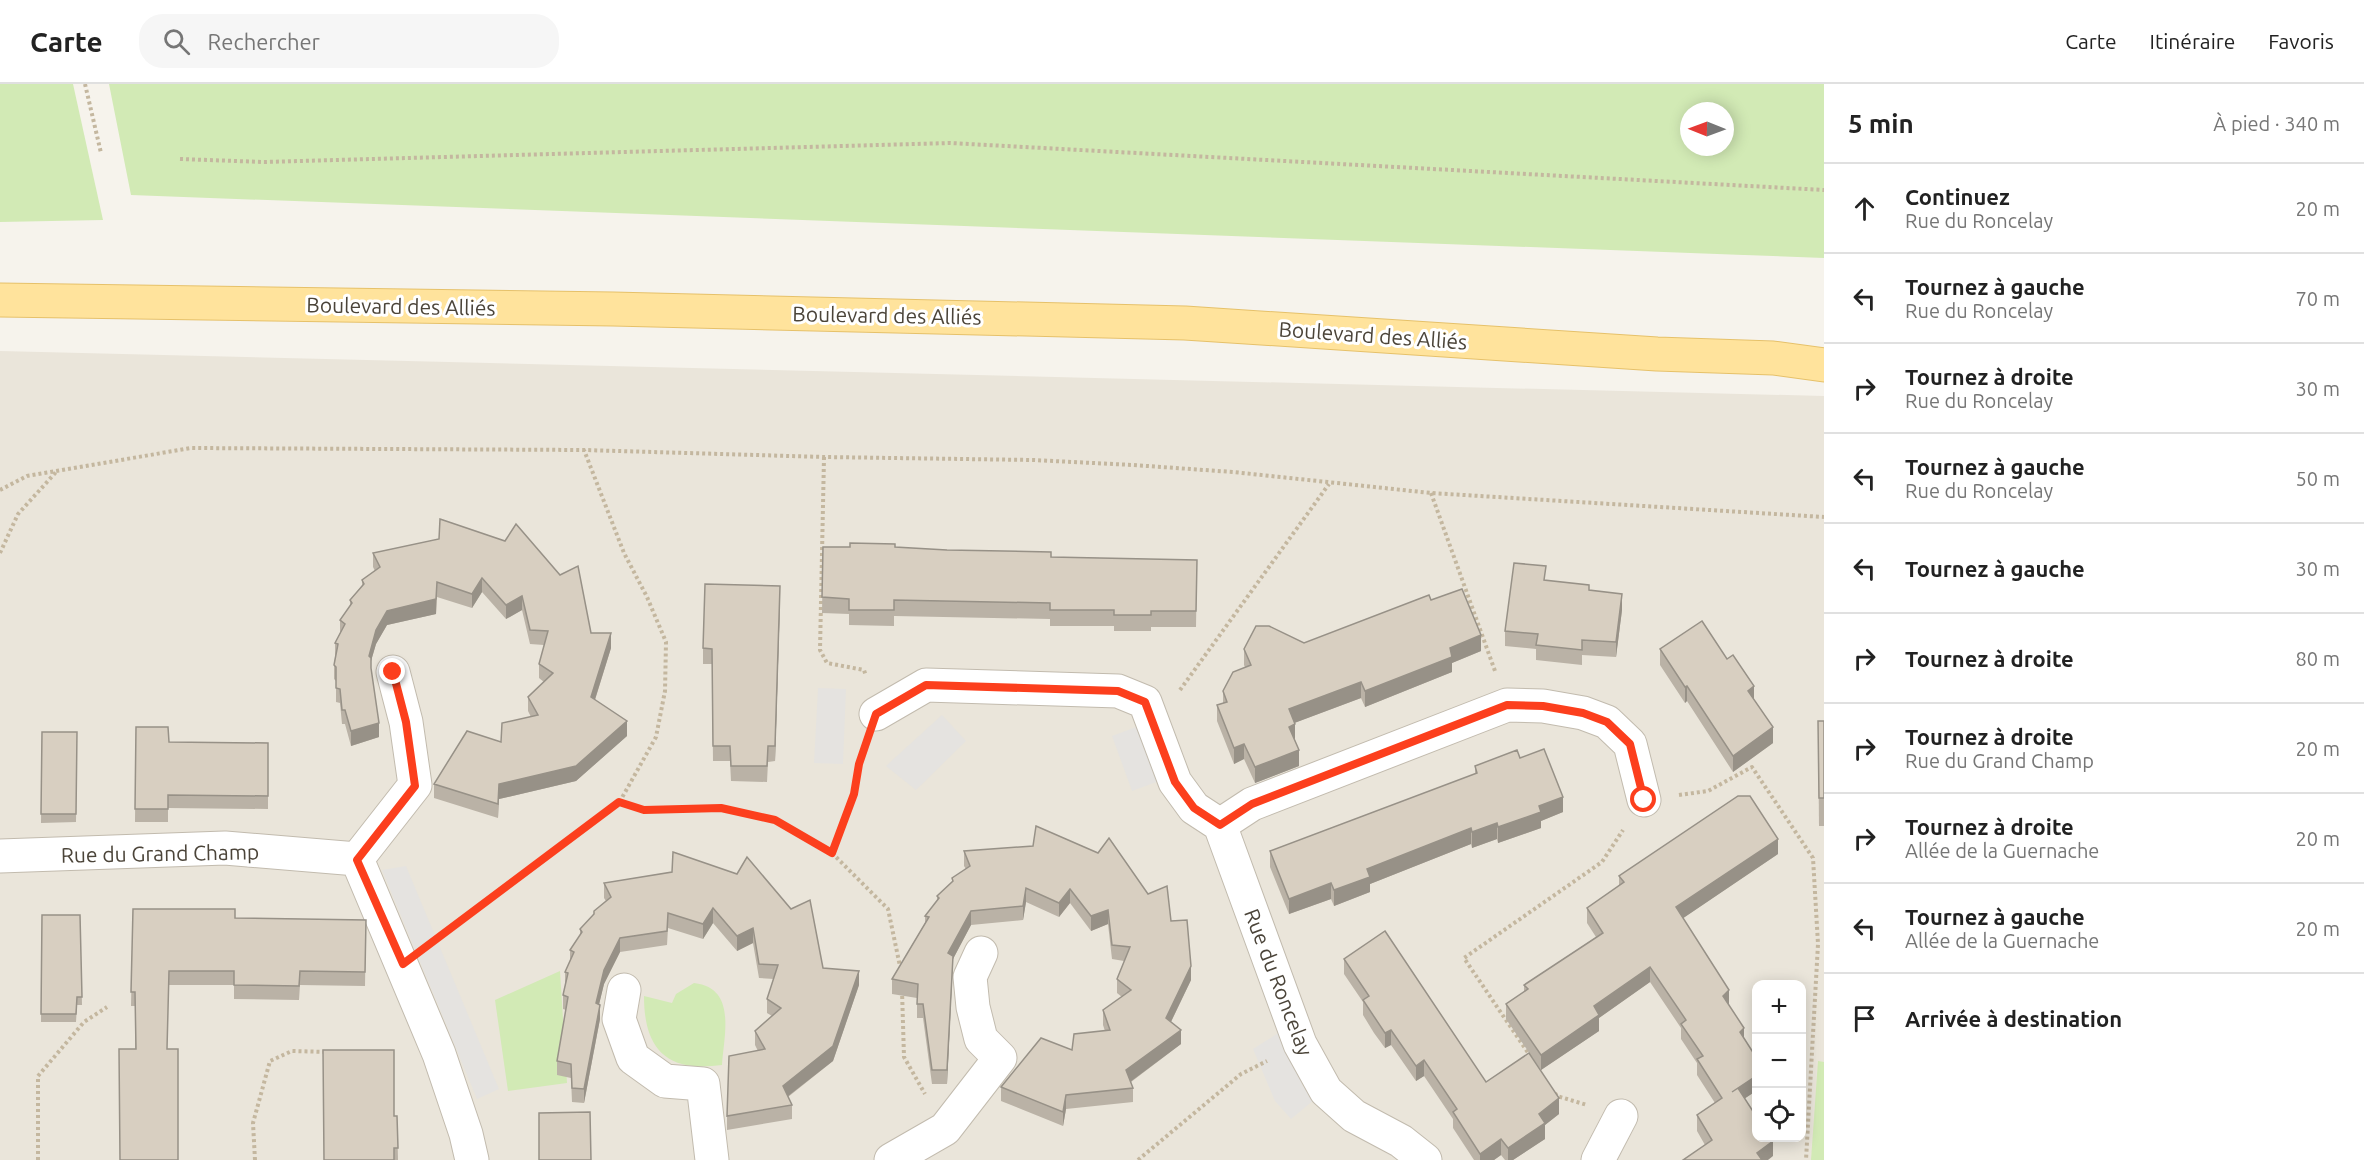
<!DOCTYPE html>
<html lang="fr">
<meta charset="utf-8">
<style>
:root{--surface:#fff;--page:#f6f6f6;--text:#222;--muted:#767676;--line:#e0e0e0}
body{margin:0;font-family:Ubuntu,sans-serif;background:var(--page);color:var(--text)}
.controls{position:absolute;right:18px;bottom:18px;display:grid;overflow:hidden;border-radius:12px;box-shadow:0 3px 15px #0003}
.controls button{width:54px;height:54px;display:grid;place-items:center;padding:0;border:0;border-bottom:2px solid var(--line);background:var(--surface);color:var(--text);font:30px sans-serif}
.compass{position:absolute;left:1680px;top:18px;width:54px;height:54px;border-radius:50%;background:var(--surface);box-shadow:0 3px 15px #0003;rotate:271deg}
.stop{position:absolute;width:18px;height:18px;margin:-14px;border:4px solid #fc3f1d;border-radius:50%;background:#fff}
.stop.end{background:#fc3f1d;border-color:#fff;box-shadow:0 2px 6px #0008}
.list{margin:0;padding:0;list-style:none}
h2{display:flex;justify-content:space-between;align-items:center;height:78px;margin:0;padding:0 24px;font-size:26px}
h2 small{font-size:20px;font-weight:400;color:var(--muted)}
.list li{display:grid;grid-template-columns:39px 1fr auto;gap:18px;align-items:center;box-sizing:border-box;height:90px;padding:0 24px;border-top:2px solid var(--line)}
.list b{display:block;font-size:22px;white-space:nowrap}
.list p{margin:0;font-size:20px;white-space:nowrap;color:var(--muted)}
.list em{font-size:20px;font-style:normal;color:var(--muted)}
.icon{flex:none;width:33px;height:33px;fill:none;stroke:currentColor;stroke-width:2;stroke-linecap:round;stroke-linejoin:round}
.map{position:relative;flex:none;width:1824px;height:1076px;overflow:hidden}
header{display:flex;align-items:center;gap:36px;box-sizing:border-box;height:84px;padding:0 30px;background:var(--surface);border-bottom:2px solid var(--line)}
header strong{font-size:28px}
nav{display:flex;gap:33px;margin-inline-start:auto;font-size:21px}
.search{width:420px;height:54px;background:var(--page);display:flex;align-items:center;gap:15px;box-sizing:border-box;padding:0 21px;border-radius:24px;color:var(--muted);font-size:22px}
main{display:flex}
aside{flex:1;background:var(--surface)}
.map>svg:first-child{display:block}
.residential{fill:#eae5da;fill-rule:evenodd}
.green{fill:#d2eab5;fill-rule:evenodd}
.parking{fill:#e5e3e0}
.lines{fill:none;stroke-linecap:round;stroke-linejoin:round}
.minor-casing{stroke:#c2bbae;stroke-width:35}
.primary-casing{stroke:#e6c16a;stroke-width:35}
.path{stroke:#c4b79f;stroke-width:4;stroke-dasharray:3 3;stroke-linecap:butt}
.minor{stroke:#fff;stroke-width:33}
.primary{stroke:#ffe39c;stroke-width:33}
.wall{fill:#bab2a6}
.shaded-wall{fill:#979187}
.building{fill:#d8cfc1;stroke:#979187;stroke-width:1.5}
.route{stroke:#fc3f1d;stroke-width:8}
.labels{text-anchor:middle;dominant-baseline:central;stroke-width:6;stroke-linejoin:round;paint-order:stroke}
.street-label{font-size:21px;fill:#4b4439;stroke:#fff}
</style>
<header>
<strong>Carte</strong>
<div class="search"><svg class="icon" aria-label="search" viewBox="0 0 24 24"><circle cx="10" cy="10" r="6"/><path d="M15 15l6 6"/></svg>Rechercher</div>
<nav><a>Carte</a><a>Itinéraire</a><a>Favoris</a></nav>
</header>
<main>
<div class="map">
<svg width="1824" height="1076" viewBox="0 0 1824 1076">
<rect width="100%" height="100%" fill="#f6f3ec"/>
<path class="residential" d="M0,267L1824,312V1076H0ZM1756,900H1802V1054H1756Z"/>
<g class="green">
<polygon points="0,0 73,0 103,136 0,138"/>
<path d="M109,0H1824V174L131,111ZM1689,27H1725V63H1689Z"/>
<polygon points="560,887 567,999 508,1007 495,916"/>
<path d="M694,899C737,904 724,950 722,981C713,982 702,983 693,982C653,978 644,946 644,912L672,919L676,910Z"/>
<polygon points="1818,977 1824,978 1824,1076 1811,1076"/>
</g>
<g class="parking">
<polygon points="818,604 846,605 843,680 814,679"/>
<polygon points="942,631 966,657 916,706 886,682"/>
<polygon points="1139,642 1159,697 1132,707 1112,652"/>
<polygon points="406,782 499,1005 477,1015 382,786"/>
<polygon points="1280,948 1303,1002 1314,1016 1291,1035 1275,1017 1253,965"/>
</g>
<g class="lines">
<g class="minor-casing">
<g id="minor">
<polyline points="876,630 926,601 1118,607 1145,618 1175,698 1194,724 1220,741 1300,960 1326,1007 1354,1032 1401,1057 1425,1076"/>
<polyline points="1220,741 1252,720 1507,621 1543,622 1583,629 1607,638 1630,660 1644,716"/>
<polyline points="0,772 225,764 357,775 439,970 466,1050 472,1076"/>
<polyline points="357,775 415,701 406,638 393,588"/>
<polyline points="624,906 619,935 633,974 665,997 703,1000 712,1076"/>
<polyline points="891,1076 945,1045 1000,974 981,955 973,923 970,893 981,869"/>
<polyline points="1598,1076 1621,1032"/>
</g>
</g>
<g class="primary-casing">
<polyline id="primary" points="0,216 613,225 1185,239 1657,270 1773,274 1824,281"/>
</g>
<g class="path">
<polyline points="85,0 101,69"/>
<polyline points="180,75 264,78 950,59 1824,106"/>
<polyline points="824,373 820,566 827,579 864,586 866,592"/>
<polyline points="0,406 27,392 191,364 584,366 824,373 1033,376 1133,381 1233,388 1431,409 1824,433"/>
<polyline points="1431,409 1495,587"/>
<polyline points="0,469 18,430 57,387"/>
<polyline points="1180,606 1329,400"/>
<polyline points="1679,711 1708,707 1752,683 1813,774 1818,860 1806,1076"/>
<polyline points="619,719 644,726 721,724 775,736 832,769 854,710 864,665"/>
<polyline points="832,769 888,825 901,887"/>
<polyline points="432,858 619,719 656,653 665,607 666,558 647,513 624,469 584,366"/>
<polyline points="902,906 904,973 925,1010"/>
<polyline points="1531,973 1464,874 1602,778 1623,746"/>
<polyline points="1555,1009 1557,1012 1587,1021"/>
<polyline points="38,1076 38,992 84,938 107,923"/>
<polyline points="255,1076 253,1039 270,977 292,967 327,968"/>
<polyline points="1138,1076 1241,990 1267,977"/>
</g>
<use href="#minor" class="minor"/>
<use href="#primary" class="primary"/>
</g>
<g class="wall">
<polygon points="439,455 591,549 611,564 595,616 627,652 576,697 499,715 498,734 434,714 434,700 501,658 531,633 528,627 528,613 544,598 539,594 539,580 544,561 530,560 522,526 506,535 482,508 472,524 437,513 436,530 387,541 376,560 371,577 371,588 379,653 351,662 345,640 342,640 340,619 336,618 336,597 334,595 334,581 335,573 335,559 340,549 340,536 350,523 350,516 362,501 362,496 375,487 373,483 373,469"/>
<polygon points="823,463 895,463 1051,473 1197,476 1196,543 1151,543 1151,547 1114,547 1114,542 1050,542 1050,535 894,532 894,542 849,541 849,530 822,529"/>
<polygon points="1546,496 1589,506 1622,526 1616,573 1582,571 1582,581 1536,576 1536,565 1505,562 1505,547"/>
<polygon points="1431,516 1481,567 1452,579 1452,588 1365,623 1361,614 1294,639 1295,656 1299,682 1255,699 1244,675 1234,680 1217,637 1217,621 1223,619 1223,607 1245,583 1244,581 1244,565 1304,559"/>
<polygon points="780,517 775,677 768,678 767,698 731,697 730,677 713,677 712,580 703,580 703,564"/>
<polygon points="1660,565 1727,575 1773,659 1733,688 1687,617 1685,619 1660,581"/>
<polygon points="1818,637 1824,637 1824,742 1819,742"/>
<polygon points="136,643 169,658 268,659 268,725 168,724 168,738 135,738"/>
<polygon points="42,648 77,648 76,738 41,739"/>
<polygon points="1520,674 1563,728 1541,737 1541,744 1498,759 1497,755 1472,764 1471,760 1370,800 1370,808 1334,822 1331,815 1289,830 1270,783 1270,767 1475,690 1475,682"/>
<polygon points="964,767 1148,810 1171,837 1191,896 1171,938 1181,960 1131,998 1133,1004 1133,1018 1066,1025 1063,1042 1001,1017 1001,1003 1072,966 1105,947 1103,941 1103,926 1122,913 1117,909 1117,895 1124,877 1112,875 1108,840 1091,847 1070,819 1059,833 1026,818 1023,836 971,841 953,875 947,1000 932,1000 923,934 917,934 917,914 892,910 892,895 925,839 925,832 937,817 937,812 952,798 952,794 966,785 964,782"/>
<polygon points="1778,770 1683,834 1729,921 1744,954 1756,973 1756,1007 1745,1014 1773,1072 1705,1061 1697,1047 1697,1031 1715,1019 1697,991 1697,979 1681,955 1681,944 1650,898 1599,934 1599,947 1541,986 1506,935 1506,920 1524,908 1524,901 1596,853 1587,839 1587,824 1619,802 1619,792"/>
<polygon points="672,788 823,884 859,901 833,977 788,1013 792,1021 792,1035 727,1046 727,1032 758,967 755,961 755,947 772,932 767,929 767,915 774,895 759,894 753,859 737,867 713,839 703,855 668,844 667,861 620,868 604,900 599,920 600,935 584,1019 572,1018 571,994 557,991 557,977 566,926 563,925 563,911 565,902 565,888 570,877 570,866 580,852 580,845 594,831 594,827 606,817 604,814 604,799"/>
<polygon points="133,825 235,834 366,836 365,902 300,901 299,916 234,915 234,901 169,901 135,965 135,922 131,922"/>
<polygon points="42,831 80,831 82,921 77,921 76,938 41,938"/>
<polygon points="1344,875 1486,998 1559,1030 1545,1041 1545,1055 1513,1076 1505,1076 1501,1071 1494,1076 1474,1076 1453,1044 1453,1035 1424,992 1416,997 1391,961 1385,964 1374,949 1363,931 1363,918 1344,890"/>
<polygon points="394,1032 397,1032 398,1076 324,1076"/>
</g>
<g class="shaded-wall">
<polygon points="482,494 482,508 472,524 472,510"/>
<polygon points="437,498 436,530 387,541 376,560 371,577 369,572 376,546 387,527"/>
<polygon points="780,502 780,517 775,677 775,662"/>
<polygon points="1622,510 1622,526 1616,573 1616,558"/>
<polygon points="522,512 522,526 506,535 506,521"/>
<polygon points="611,549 611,564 591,628 591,613"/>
<polygon points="1481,551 1481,567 1452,579 1452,588 1365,623 1365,607 1450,564"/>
<polygon points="1361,598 1361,614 1289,641 1289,625"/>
<polygon points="1687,602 1687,617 1685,619 1685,603"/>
<polygon points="1754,602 1754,618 1748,607"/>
<polygon points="627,637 627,652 576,697 499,715 498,734 499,700"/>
<polygon points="379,639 379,653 351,662 351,647"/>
<polygon points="1295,640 1295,656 1289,643"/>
<polygon points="1773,643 1773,659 1733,688 1733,672"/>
<polygon points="1244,660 1244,675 1234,680 1234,664"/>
<polygon points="1299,666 1299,682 1255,699 1255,683"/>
<polygon points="1563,713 1563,728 1541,737 1541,744 1498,759 1498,743 1539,722"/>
<polygon points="1497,739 1497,755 1472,764 1472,748"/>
<polygon points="1471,744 1471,760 1370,800 1370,808 1334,822 1334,806 1367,785"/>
<polygon points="1778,755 1778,770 1676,839 1676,823"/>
<polygon points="1331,799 1331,815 1289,830 1289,815"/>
<polygon points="1026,804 1026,818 1023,836 1023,822"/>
<polygon points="1070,805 1070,819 1059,833 1059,819"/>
<polygon points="713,824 713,839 703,855 703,840"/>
<polygon points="1108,826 1108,840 1091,847 1091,832"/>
<polygon points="971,827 971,841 953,875 947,1000 948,869"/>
<polygon points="753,844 753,859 737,867 737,852"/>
<polygon points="620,854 620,868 604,900 596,933 596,919 604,886"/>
<polygon points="1191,882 1191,896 1166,948 1166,934"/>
<polygon points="1650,883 1650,898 1599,934 1599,947 1541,986 1541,971 1594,922"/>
<polygon points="859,887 859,901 833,977 783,1016 783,1002"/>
<polygon points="1729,906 1729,922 1723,912"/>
<polygon points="600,921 600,935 584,1019 584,1005"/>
<polygon points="1744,944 1744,959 1740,948"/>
<polygon points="1181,946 1181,960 1126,1001 1126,986"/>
<polygon points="1391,946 1391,961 1385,964 1385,949"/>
<polygon points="1424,976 1424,992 1416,997 1416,982"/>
<polygon points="1756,992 1756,1007 1732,1023 1732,1008"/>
<polygon points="1066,1011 1066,1025 1063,1042 1063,1028"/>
<polygon points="1559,1014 1559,1030 1545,1041 1545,1055 1513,1076 1508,1076 1508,1064 1539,1030"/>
<polygon points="1501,1055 1501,1071 1494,1076 1480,1076 1480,1070"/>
<polygon points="1773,1057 1773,1072 1768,1076 1757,1076 1757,1069"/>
</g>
<g class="building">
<polygon points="440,435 505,457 516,440 560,491 578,482 591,549 611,549 591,613 627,637 576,682 499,700 498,720 434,700 467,647 501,658 502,639 538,631 528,613 553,589 539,580 548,547 530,546 522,512 506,521 482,494 472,510 437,498 436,515 387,527 376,546 369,572 371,574 371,584 379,639 351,647 345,626 342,626 340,605 336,604 336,583 334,581 338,560 335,559 345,540 340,536 352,519 350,516 364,500 362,496 380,483 373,469 439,455"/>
<polygon points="850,459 895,460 895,463 947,466 1051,468 1051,473 1197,476 1196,527 1151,527 1151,531 1114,531 1114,526 1050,526 1050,519 894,516 894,526 849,526 849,515 822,513 823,463 850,463"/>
<polygon points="1514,479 1546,482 1544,496 1589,501 1589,506 1622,510 1616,558 1582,556 1582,566 1536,561 1538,550 1505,547"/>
<polygon points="705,500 780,502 775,662 768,662 767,682 731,682 730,662 713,662 712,565 703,564"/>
<polygon points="1462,505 1481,551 1450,564 1452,573 1365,607 1361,598 1289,625 1295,640 1289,643 1299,666 1255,683 1244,660 1234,664 1217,621 1227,618 1223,607 1233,588 1251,581 1244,565 1256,542 1269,542 1304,559 1429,511 1431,516"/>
<polygon points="1702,537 1727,575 1733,571 1754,602 1748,607 1773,643 1733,672 1687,602 1685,603 1660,565"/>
<polygon points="1818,637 1824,637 1824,714 1819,714"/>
<polygon points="136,643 168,643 169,658 268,659 268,712 168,711 168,725 135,725"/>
<polygon points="42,648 77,648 76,730 41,730"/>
<polygon points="1544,665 1563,713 1539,722 1541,728 1498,743 1497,739 1472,748 1471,744 1367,785 1370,793 1334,806 1331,799 1289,815 1270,767 1477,689 1475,682 1517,666 1520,674"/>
<polygon points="1738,712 1750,712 1778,755 1676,823 1729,906 1723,912 1744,944 1740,948 1756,973 1756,992 1732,1008 1738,1004 1756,1032 1756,1053 1771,1053 1773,1057 1757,1069 1762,1076 1683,1076 1712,1056 1697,1031 1722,1014 1697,975 1703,972 1681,940 1686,936 1650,883 1594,922 1599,931 1541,971 1506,920 1528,905 1524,901 1603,849 1587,824 1624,798 1619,792"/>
<polygon points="1036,742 1098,769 1109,754 1148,810 1167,802 1171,837 1187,836 1191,882 1166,934 1181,946 1126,986 1133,1004 1066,1011 1063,1028 1001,1003 1041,954 1072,966 1074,950 1110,946 1103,926 1131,906 1117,895 1130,863 1112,861 1108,826 1091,832 1070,805 1059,819 1026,804 1023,822 971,827 948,869 953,872 947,986 932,986 923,920 917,920 918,900 892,895 929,833 925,832 939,814 937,812 953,797 952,794 970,782 964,767 1033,762"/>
<polygon points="673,768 737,790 747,773 791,825 810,816 823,884 859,887 833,962 783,1002 792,1021 727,1032 729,972 765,965 755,947 781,924 767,915 778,881 759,880 753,844 737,852 713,824 703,840 668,829 667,847 620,854 604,886 596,919 600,921 584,1005 572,1004 571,980 557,977 568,913 563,911 568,889 565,888 574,868 570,866 582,848 580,845 594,830 594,827 611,813 604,799 672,788"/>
<polygon points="133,825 235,825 235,834 366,836 365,888 300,887 299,902 234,901 234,887 169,887 167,965 178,965 178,1076 120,1076 119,965 136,965 135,908 131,908"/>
<polygon points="42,831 80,831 82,913 77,913 76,930 41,930"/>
<polygon points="1385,847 1486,998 1529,969 1559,1014 1539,1030 1545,1039 1508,1064 1501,1055 1480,1070 1453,1028 1457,1025 1424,976 1416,982 1391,946 1385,949 1363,916 1369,912 1344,875"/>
<polygon points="323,966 394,966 394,1032 397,1032 398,1064 394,1064 394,1076 324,1076"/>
<polygon points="590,1028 591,1076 539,1076 539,1029"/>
</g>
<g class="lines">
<polyline class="route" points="393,588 406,638 415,702 357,776 403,880 619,718 644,726 721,724 775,736 832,769 854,710 859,680 876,630 926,601 1118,607 1145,618 1175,698 1194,724 1220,741 1252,720 1507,621 1543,622 1583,629 1607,638 1630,660 1644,716"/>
</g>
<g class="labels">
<g class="street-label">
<text transform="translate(401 222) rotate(1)">Boulevard des Alliés</text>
<text transform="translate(887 231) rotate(1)">Boulevard des Alliés</text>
<text transform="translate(1373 251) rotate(4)">Boulevard des Alliés</text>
<text transform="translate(160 769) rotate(-1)">Rue du Grand Champ</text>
<text transform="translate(1279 898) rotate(69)">Rue du Roncelay</text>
</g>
</g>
</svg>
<div class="controls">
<button>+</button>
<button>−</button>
<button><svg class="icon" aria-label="locate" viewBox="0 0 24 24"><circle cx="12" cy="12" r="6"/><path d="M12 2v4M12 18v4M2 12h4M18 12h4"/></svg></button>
</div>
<svg class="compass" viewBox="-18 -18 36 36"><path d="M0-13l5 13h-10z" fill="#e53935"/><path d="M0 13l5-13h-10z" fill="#767676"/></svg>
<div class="stop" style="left:1644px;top:716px"></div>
<div class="stop end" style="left:393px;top:588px"></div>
</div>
<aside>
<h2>5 min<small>À pied · 340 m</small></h2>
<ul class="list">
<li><svg class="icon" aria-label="ahead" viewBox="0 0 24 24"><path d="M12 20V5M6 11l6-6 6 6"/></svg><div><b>Continuez</b><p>Rue du Roncelay</p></div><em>20 m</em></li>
<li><svg class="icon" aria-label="left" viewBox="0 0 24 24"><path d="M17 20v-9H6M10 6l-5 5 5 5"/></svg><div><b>Tournez à gauche</b><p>Rue du Roncelay</p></div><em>70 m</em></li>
<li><svg class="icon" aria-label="right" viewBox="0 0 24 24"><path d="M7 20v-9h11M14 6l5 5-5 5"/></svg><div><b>Tournez à droite</b><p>Rue du Roncelay</p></div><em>30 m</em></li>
<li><svg class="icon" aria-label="left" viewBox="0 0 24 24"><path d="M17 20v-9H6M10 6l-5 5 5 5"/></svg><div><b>Tournez à gauche</b><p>Rue du Roncelay</p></div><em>50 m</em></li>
<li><svg class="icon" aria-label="left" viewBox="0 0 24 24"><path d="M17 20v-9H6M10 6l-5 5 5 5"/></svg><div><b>Tournez à gauche</b></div><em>30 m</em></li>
<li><svg class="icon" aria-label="right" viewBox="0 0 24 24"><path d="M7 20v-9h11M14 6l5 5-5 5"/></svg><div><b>Tournez à droite</b></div><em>80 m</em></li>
<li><svg class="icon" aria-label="right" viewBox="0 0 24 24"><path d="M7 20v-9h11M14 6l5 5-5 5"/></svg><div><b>Tournez à droite</b><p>Rue du Grand Champ</p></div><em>20 m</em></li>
<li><svg class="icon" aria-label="right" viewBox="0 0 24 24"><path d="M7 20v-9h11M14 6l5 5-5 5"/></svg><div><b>Tournez à droite</b><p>Allée de la Guernache</p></div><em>20 m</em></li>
<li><svg class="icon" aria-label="left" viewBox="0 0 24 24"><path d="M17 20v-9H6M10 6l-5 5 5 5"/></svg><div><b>Tournez à gauche</b><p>Allée de la Guernache</p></div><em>20 m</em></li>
<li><svg class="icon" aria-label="arrive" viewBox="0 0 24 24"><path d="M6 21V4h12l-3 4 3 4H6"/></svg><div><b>Arrivée à destination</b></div></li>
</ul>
</aside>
</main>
